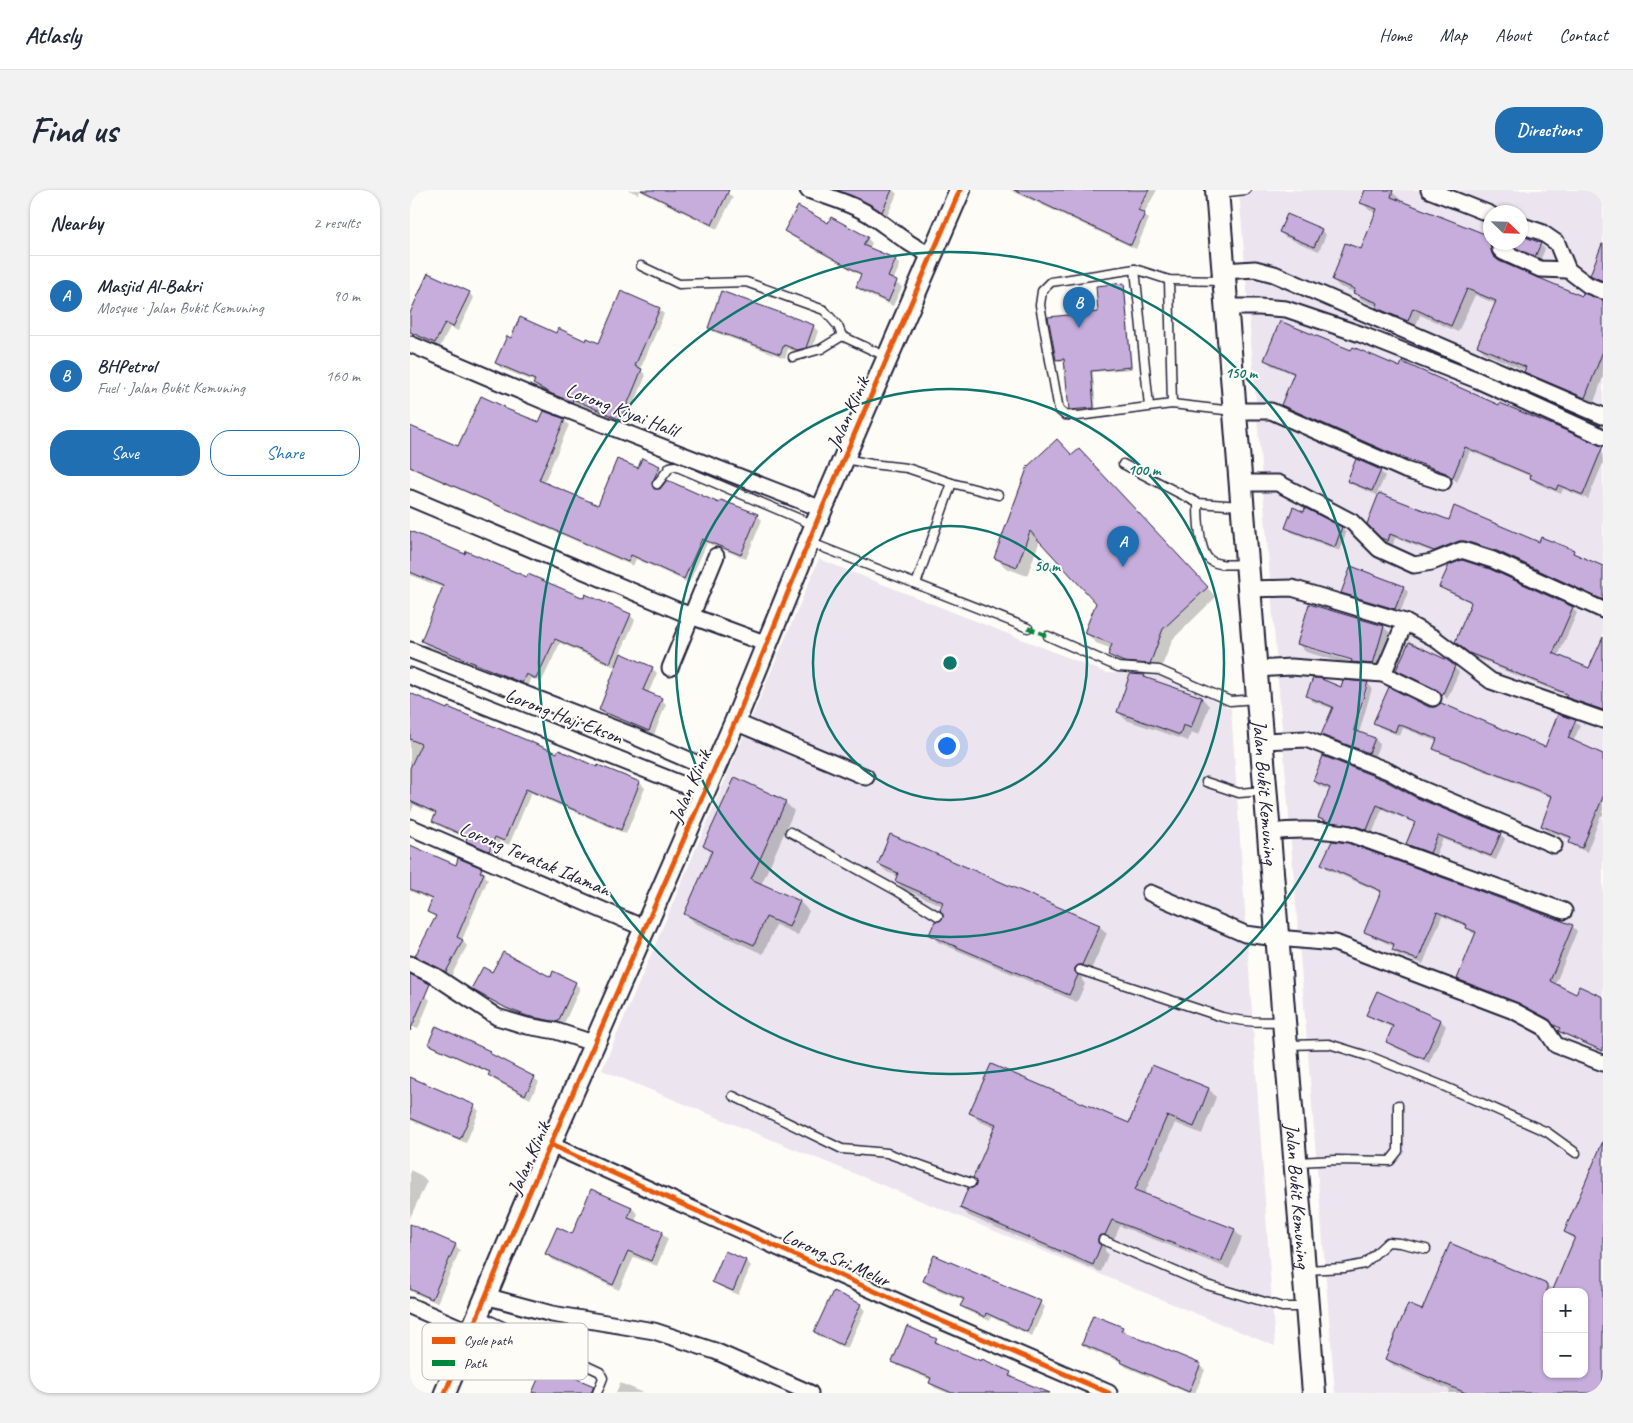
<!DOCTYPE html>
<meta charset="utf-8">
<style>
:root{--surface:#fff;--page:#f2f2f3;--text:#1f2937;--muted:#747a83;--line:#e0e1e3;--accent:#1f6fb2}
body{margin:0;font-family:Caveat,sans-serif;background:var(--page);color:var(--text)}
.controls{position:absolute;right:15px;bottom:15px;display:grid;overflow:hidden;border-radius:10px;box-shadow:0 1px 4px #0004}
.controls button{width:45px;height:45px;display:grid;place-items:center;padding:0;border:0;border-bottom:1px solid var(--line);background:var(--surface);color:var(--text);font:25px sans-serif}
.compass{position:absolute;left:1073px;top:15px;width:45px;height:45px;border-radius:50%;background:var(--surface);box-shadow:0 1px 4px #0004;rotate:113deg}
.you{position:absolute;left:536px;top:555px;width:18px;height:18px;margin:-12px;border:4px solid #fff;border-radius:50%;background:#1a73e8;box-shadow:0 0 0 8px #1a73e833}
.badge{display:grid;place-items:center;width:32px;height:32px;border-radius:50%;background:var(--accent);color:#fff;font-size:16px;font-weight:700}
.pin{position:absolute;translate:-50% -41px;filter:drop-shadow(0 1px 2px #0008)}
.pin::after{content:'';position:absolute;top:26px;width:18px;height:15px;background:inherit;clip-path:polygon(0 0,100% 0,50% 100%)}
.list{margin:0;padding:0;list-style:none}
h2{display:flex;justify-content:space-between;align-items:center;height:65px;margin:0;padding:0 20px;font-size:21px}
h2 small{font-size:16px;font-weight:400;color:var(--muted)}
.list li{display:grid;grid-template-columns:32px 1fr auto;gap:15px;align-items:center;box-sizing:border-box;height:80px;padding:0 20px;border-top:1px solid var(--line)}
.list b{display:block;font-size:19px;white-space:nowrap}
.list p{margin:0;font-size:16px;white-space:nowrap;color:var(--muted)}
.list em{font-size:16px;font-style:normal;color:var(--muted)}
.actions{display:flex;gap:10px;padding:15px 20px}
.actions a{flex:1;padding:11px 0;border:1px solid var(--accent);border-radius:20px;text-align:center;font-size:18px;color:var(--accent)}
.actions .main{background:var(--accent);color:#fff}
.map{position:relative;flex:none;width:1193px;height:1203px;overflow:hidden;border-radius:20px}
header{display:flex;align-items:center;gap:30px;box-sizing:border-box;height:70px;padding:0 25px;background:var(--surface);border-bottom:1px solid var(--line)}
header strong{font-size:24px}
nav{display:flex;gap:28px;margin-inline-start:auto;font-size:18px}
.intro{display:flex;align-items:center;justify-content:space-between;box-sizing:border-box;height:120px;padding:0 30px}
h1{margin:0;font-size:35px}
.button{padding:12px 22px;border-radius:20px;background:var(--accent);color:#fff;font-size:18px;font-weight:700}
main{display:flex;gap:30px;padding:0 30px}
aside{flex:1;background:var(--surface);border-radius:20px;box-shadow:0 1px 4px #0004}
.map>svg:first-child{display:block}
.built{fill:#ece4ef;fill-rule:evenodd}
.shadow{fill:#0003;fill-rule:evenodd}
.building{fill:#c6addb;stroke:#22223b}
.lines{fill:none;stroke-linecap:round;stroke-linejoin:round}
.service-casing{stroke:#22223b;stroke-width:11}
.minor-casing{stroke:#22223b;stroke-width:19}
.tertiary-casing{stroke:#22223b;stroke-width:24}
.secondary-casing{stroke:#22223b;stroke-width:26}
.service{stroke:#fdfcf7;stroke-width:8}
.minor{stroke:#fdfcf7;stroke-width:15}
.tertiary{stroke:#fdfcf7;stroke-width:20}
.secondary{stroke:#fdfcf7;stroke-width:22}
.quiet{stroke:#00873e;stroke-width:4;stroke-dasharray:8 4;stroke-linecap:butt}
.cycleway-casing{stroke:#fdfcf7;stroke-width:8}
.cycleway{stroke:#e8590c;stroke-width:5}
.ring{fill:none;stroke:#0f766e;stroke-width:2.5}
.labels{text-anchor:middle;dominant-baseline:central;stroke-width:4;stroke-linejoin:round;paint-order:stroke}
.street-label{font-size:20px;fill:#22223b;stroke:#fdfcf7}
.key{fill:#fdfcf7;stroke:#bbbbbf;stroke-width:1}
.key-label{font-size:14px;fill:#22223b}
.centre{fill:#0f766e;stroke:#fdfcf7;stroke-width:2.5}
.ring-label{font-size:15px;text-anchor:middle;font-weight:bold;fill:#0f766e;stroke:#fdfcf7;stroke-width:4;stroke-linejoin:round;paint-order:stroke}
</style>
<header>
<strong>Atlasly</strong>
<nav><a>Home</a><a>Map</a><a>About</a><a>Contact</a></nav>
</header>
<div class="intro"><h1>Find us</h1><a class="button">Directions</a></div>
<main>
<aside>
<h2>Nearby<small>2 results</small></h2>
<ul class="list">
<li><span class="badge">A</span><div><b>Masjid Al-Bakri</b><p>Mosque · Jalan Bukit Kemuning</p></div><em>90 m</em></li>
<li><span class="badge">B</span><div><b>BHPetrol</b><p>Fuel · Jalan Bukit Kemuning</p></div><em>160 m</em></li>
</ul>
<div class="actions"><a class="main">Save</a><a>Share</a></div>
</aside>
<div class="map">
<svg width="1193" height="1203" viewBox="0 0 1193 1203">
<rect width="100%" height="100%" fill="#fdfcf7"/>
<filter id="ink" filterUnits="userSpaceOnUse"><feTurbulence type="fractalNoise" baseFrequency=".02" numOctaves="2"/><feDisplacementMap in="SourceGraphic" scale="10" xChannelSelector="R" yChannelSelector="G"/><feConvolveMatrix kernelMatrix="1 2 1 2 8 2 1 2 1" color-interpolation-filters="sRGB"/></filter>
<g filter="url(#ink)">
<g class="built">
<path d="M829,0H1193V1203H925ZM1080,22H1110V52H1080ZM1137,1102H1174V1184H1137Z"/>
<polygon points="409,369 697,483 747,484 821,519 865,1156 192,880"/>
</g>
<g class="shadow">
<polygon points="218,0 313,0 323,7 307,39 230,1 228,4"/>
<polygon points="434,0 483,0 487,4 477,26 463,17 438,6"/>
<polygon points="600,0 747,0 734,23 739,29 726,59"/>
<polygon points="956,0 977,0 982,2 990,9 989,11 1080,47 1080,52 1087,52 1090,55 1088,68 1089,72 1173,107 1174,104 1193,111 1193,187 1183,215 1123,189 1116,181 1075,163 1068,156 1086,114 1065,105 1048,142 1010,125 1005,138 975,125 968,117 952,110 944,102 930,97 923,90 952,61 967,23 959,20 952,12"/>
<polygon points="1185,0 1193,0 1193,4"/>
<polygon points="419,35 457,48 462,53 459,59 485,71 490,75 483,91 492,97 483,116 452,102 447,97 452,86 381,46 376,41"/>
<polygon points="911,40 916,45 909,61 875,47 870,42"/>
<polygon points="1100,54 1130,54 1135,59 1130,71 1106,59"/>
<polygon points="1184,76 1193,79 1193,94 1181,84"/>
<polygon points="713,95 715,97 722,179 683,182 686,220 662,221 660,219 656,171 649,171 647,169 690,124"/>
<polygon points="59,103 64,108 48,141 40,137 30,157 0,143 0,126"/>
<polygon points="249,119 254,124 230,180 236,185 216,234 168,214 167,216 148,208 129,199 124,194 125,192 91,178 86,173 102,149 147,144 190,155"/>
<polygon points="403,136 408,141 401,162 393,164 378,159 375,168 304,142 299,137"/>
<polygon points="942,162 990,178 1192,257 1193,273 1178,309 1153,299 1151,304 1126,293 1122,287 1060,261 1047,292 1042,288 1015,279 877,220 872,215 885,185 861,175 856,170"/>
<polygon points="94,218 130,234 154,230 159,235 134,293 189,317 229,280 249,277 254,282 246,298 247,300 310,315 347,325 352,330 336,369 297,353 279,393 226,369 223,376 0,278 0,238 48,258"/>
<polygon points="662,267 678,271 806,407 763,449 749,483 709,475 700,465 702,459 686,453 676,443 688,413 630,350 617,386 596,378 586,368"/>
<polygon points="970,281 975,286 967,304 1039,332 1163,362 1167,366 1193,377 1193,411 1093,366 1061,355 1030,365 985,348 983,355 977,352 958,333 969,306 943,295 938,290"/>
<polygon points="876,337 931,338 936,343 930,361 881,342"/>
<polygon points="0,342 117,388 220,425 225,430 210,464 242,478 247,483 238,504 251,509 256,514 244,545 195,525 190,520 207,478 150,453 131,493 121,488 117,497 17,456 12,451 33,398 0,385"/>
<polygon points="1031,396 1162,418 1167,423 1148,466 1180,480 1193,450 1193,522 1162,512 1157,506 1088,478 1085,475 1066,468 1052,457 1062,413 1036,401"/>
<polygon points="993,397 998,402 990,423 938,408 933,403"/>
<path d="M974,437L981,444L971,481L946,476L896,462L888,454ZM896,456L948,470L947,473L896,458Z"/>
<polygon points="1044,477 1049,482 1037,509 1032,503 993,485 988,480"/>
<polygon points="721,485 735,486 738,489 792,508 799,516 789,545 781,542 778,551 716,530 708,522"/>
<path d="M957,493L962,498L949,543L965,549L970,554L964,567L917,549L913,545L923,519L902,511L897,506ZM956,496H958L944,546H941Z"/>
<polygon points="0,504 148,564 188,579 189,577 230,593 235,598 216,644 121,603 99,655 90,651 84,665 62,656 57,651 58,649 29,636 24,631 27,625 4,615 0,625"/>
<polygon points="1019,518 1136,559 1165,532 1170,536 1163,552 1193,565 1193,626 1191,625 1177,662 1165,657 1160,652 1161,649 1137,641 1132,636 1142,608 1030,563 1025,558 1028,552 993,538 990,546 969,537 964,533"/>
<polygon points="904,591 1090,644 1095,649 1086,670 1033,649 1025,667 1002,659 997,654 1006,634 972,619 962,644 915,633 910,628 920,600 909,596"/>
<polygon points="375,612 384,621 351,695 390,712 399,721 388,745 366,735 353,764 285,733 276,724 302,664 295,656"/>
<polygon points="0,656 46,677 71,679 76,684 75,686 78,689 52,750 57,756 41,786 11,771 6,766 27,728 18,722 23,711 0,701"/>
<polygon points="469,674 689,736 697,743 680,782 676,782 672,786 672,790 675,794 667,812 528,752 521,745 534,729 533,716 494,699 486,691 488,686 477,682"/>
<polygon points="913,674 1162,736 1167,741 1145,795 1166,805 1170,798 1193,809 1193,862 1155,845 1144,833 1115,817 1053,794 1048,789 1066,744 1062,743 1058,737 1032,726 1013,774 988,765 984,760 985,757 961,746 956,742 972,703 917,679"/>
<polygon points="83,783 165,793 170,798 153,836 123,831 102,822 68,804 63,799"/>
<polygon points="0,799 15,805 20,810 8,839 0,836"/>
<polygon points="967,803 1031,831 1036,836 1019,873 982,856 977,851 983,838 963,829 958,824"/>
<polygon points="20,853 79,862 85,867 124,888 129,892 120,909 84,890 79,885 80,883 25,858"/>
<polygon points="0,888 64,916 69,921 56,953 0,930"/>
<polygon points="799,899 806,907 792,944 765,933 734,1005 824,1040 832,1048 819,1079 710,1036 703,1052 698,1052 695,1056 695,1061 698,1064 691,1082 559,1026 551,1018 567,996 585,938 569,931 561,923 720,935"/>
<path d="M1189,963L1193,964V1203H1039L1040,1200L984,1176L976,1168L1013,1122L1041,1055L1144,1099L1165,1050L1155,1042ZM1137,1102H1174V1184H1137Z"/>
<polygon points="0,980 12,986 17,991 0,1028"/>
<polygon points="222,1018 228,1024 225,1031 252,1043 258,1049 247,1076 224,1067 209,1100 143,1070 137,1064 163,1046"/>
<polygon points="0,1035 45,1055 50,1060 27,1113 0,1101"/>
<polygon points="316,1063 336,1071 341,1076 328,1105 309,1096 304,1092"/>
<polygon points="514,1091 630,1112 635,1117 622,1146 581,1127 580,1131 557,1121 552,1116 554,1111 519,1096"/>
<polygon points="450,1115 455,1120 437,1159 410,1147 405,1142"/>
<polygon points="712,1138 717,1143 717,1144 790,1176 795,1180 785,1203 778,1203 716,1177 711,1172 678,1159 673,1154"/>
<polygon points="526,1150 531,1155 600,1183 605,1188 604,1189 636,1203 538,1203 525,1198 520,1193 521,1190 488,1176 483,1171"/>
<polygon points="210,1193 234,1203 206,1203"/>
</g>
<g class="building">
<polygon points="231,0 319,0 302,35"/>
<polygon points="427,0 482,0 472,22 449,9"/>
<polygon points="604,0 739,0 728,20 735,23 721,55"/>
<polygon points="955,0 983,0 981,7 1080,46 1081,60 1083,66 1089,71 1172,106 1173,103 1193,110 1193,161 1175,208 1114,182 1116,177 1067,156 1086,111 1057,99 1041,136 1003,118 998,131 966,118 968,113 943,103 945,99 922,90 935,53 951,59 967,19 950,13"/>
<polygon points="388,16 418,33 421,27 458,47 453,55 486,69 478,87 487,91 478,112 446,97 451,84 374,41"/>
<polygon points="877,24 912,39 904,57 869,42"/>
<polygon points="1110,45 1131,53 1125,67 1099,55 1099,52 1110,52"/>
<polygon points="1192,54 1193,54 1193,91 1180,85"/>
<polygon points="18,83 60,102 43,137 35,133 25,153 0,142 0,123"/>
<polygon points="714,93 721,177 681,181 684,218 659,220 654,169 646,170 638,127 688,122 686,96"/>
<polygon points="211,101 250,118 225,176 232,179 211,230 163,209 162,212 142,204 123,194 125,190 85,173 97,146 101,148 110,127 146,143 148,138 176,151 177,148 189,153"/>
<polygon points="311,101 404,135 396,158 387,160 374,155 370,164 298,138"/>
<polygon points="870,131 941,160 943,157 990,177 992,172 1089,215 1090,213 1193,256 1173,305 1148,295 1146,300 1120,288 1121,285 1055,257 1042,289 1036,283 978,262 871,215 884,183 854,170"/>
<polygon points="71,206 95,217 94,218 129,232 134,221 155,229 129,290 188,315 207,269 228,278 232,268 250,276 242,293 244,299 250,299 257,290 309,313 311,310 348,324 331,365 292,349 274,389 221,365 218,372 0,277 0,236 48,256"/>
<polygon points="647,249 662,265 669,259 798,397 753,439 740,474 714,472 698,465 702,454 674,443 686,413 620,341 607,377 584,368 618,276"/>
<polygon points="946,269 971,280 962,301 937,291"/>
<polygon points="969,303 1039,330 1044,316 1129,352 1131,347 1164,360 1163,363 1193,376 1193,410 1087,361 1055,351 1049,351 1024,361 980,344 978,351 971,348 957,334"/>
<polygon points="883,317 894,322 895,318 932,337 925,357 875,338"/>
<polygon points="0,341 55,364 56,361 117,387 118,384 174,408 175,404 221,424 200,473 145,449 126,489 116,484 112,493 11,451 33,396 0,382"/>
<polygon points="1052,370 1080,379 1163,417 1143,463 1179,478 1193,447 1193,520 1155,507 1157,504 1081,473 1082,472 1059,463 1045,452 1061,413 1060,411 1029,397 1039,375"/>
<polygon points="941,376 994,396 985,419 931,403"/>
<polygon points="899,414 974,436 963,474 941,472 942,470 887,454"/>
<polygon points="999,452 1037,470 1045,476 1032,506 1027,500 986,480"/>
<polygon points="211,463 243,477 233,500 252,508 239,541 189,520"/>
<polygon points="720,484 735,485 734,487 792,507 781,538 773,535 770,545 707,522"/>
<polygon points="903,488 909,488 931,497 933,490 958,492 944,540 965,548 959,563 911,545 923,517 896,506"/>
<polygon points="979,497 1019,517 1024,517 1031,513 1135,557 1148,524 1166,530 1158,548 1193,564 1193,607 1172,658 1159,653 1161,647 1131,636 1142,606 1023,559 1027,549 988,534 985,542 963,533"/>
<polygon points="0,503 37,519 38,517 147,563 149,560 187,577 188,575 230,592 211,640 116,599 94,651 85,647 79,661 56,651 57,647 22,631 26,623 0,611 0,578 11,554 0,549"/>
<polygon points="913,566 974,590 1005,607 1091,643 1081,666 1028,645 1020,663 996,654 1005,632 967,615 957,640 942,635 918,632 908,628 920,598 903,591"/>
<polygon points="325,587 376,611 341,689 390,711 379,737 356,727 344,755 274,724 302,661 293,656"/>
<polygon points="480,644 690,735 672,775 668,775 665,778 665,782 668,785 659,805 519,745 525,731 530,731 533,728 533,724 530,720 533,712 485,691 488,683 468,674"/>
<polygon points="922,651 938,653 1163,735 1140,791 1166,804 1169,796 1193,807 1193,861 1148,841 1150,838 1144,835 1138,829 1108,813 1047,789 1066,742 1056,738 1057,735 1027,722 1008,770 982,760 984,754 954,742 971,701 911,674"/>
<polygon points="0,655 46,675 48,668 72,678 70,682 74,683 47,747 53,750 36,782 5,766 26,726 17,722 22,709 0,699"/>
<polygon points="93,762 141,787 143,781 166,792 148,832 117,826 96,818 61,799 73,777 82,782"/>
<polygon points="0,784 20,794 0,841"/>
<polygon points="967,801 1031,830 1014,869 976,852 983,836 956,825"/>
<polygon points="26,836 80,861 79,863 125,887 115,905 78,885 80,882 18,854"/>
<polygon points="581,874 719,933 742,875 799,898 784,937 757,926 725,1000 825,1039 811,1072 702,1030 695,1045 690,1045 688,1048 688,1053 691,1055 683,1075 550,1018 558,998 562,998 566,995 566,992 563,988 586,934 559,923"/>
<polygon points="0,887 65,915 50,949 0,928"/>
<polygon points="1193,951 1193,1203 1056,1203 975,1169 998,1114 1012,1120 1040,1053 1137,1094 1137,1184 1174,1184 1174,1102 1142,1102 1165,1047 1154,1042"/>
<polygon points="181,999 222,1017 218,1028 253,1041 241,1071 218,1061 203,1095 135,1064 147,1037 162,1044"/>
<polygon points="0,1034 46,1054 22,1109 0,1099"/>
<polygon points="315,1061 336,1070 323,1101 302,1092"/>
<polygon points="524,1065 631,1111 617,1142 576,1123 575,1127 550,1116 554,1109 513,1091"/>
<polygon points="423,1101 451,1114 432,1155 404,1142"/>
<polygon points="683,1125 713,1137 711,1141 791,1174 779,1202 710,1172 711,1170 672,1154"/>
<polygon points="497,1136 527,1149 525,1152 571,1171 572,1169 601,1182 599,1186 640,1203 542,1203 519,1193 521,1188 482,1172"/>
<polygon points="134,1175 184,1196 181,1203 122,1203"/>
</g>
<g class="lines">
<g class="service-casing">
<g id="service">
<polyline points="809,3 836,0"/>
<polyline points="231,76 269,94 336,92 414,120 428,136 432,146 477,167"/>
<polyline points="725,79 739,216"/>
<polyline points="759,90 762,214"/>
<polyline points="813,91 759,90 725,79 641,92 632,101 630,115 649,220 655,225 668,226 762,214 823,221"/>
<polyline points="383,167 411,159 432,146"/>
<polyline points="436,269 461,274 497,278 542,293 588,305"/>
<polyline points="713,274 788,313 831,316"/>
<polyline points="247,294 260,277 265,276 404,335"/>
<path d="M788,313C788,326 789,362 800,370C809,377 825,374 835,374"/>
<polyline points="399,352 618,438"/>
<polyline points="506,394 542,293"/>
<polyline points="638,446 708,477 749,480 820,511 846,509"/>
<polyline points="796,592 829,603 853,601"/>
<polyline points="380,642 487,701 528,726"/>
<path d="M670,780L812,827C833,832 851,833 872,831"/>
<polyline points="878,855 919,854 964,868 1031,895 1137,942 1166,963"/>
<polyline points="323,906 432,959 477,963 561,993"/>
<polyline points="888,972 926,970 980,971 988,961 988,915"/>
<polyline points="693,1050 797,1095 872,1117 895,1117"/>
<polyline points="896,1080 934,1078 954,1074 978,1052 990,1053 1016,1059"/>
<polyline points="69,1125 190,1182 193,1188 187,1203"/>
</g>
</g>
<g class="minor-casing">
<g id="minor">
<path d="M398,0C418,7 441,13 460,25C481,39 499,56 522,65"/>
<polyline points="1019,0 1080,24"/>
<polyline points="1110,35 1131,42 1147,53 1158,80"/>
<polyline points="1090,52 1090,59 1093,62 1130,79 1158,80 1178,95 1193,101"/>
<polyline points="814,81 845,79 864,84 1193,226"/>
<polyline points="817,117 849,117 876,119 950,144 1067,190 1193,247"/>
<polyline points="0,154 134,211 412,319"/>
<polyline points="825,221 861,221 995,280 1033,292"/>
<polyline points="831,293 868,293 942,332 969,359 1004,375 1022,372 1052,360 1083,370 1193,420"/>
<polyline points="0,308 281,426 357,454"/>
<polyline points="839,399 882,398 995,432 1024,448 1081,491 1193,530"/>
<polyline points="0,460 219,544 304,581"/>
<polyline points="260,478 306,366"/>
<polyline points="846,479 881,477 973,484 1023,508"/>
<polyline points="973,484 995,432"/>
<polyline points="0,486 294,603"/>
<polyline points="325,532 456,587"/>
<polyline points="852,551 896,549 978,581 1009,598 1144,655"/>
<polyline points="0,637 234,738"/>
<path d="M859,642C887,639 912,639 940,644L1154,721"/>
<polyline points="740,703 835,744 867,748 925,753 1104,821 1134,837 1146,855 1193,873"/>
<polyline points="0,774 25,786 87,827 117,836 146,841 186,854"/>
<polyline points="141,955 513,1123 699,1203"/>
<polyline points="75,1106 142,1124 244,1141 305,1161 400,1203"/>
<polyline points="0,1116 60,1142"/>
</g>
</g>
<g class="tertiary-casing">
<polyline id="tertiary" points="35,1203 120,1001 325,532 412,319 550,0"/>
</g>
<g class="secondary-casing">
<g id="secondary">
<path id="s1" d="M807,0L904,1203"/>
</g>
</g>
<use href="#service" class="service"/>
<use href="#minor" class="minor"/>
<use href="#tertiary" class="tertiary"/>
<use href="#secondary" class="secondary"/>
<polyline class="quiet" points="618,438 638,446"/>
<g class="cycleway-casing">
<g id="cycleway">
<polyline points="141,955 513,1123 699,1203"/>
<polyline points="35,1203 120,1001 325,532 412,319 550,0"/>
</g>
</g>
<use href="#cycleway" class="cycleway"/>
</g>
</g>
<g class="ring">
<circle cx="540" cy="473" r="137"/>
<circle cx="540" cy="473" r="274"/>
<circle cx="540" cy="473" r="411"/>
</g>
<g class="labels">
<g class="street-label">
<text transform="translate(212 220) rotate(21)">Lorong Kiyai Halil</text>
<text transform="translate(438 223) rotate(-66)">Jalan Klinik</text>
<text transform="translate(154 526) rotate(21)">Lorong Haji Ekson</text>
<text transform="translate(280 596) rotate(-66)">Jalan Klinik</text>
<text stroke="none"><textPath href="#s1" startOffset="604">Jalan Bukit Kemuning</textPath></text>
<text transform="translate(125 669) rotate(23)">Lorong Teratak Idaman</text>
<text transform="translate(119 968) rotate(-66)">Jalan Klinik</text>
<text stroke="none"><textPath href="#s1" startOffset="1009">Jalan Bukit Kemuning</textPath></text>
<text transform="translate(426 1068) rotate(24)">Lorong Sri Melur</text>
</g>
</g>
<rect x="12" y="1133" width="166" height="57" rx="8" class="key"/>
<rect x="22" y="1147" width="23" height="7" fill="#e8590c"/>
<rect x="22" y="1170" width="23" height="6" fill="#00873e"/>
<g class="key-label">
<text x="54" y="1155">Cycle path</text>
<text x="54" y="1178">Path</text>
</g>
<circle cx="540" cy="473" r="8" class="centre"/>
<g class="ring-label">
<text x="831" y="188">150 m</text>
<text x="734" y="285">100 m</text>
<text x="637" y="381">50 m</text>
</g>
</svg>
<div class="controls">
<button>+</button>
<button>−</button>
</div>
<svg class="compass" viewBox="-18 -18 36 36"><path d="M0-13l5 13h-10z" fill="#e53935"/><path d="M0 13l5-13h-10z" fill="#747a83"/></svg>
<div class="you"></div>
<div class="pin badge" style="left:713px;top:377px">A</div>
<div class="pin badge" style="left:669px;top:138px">B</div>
</div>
</main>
